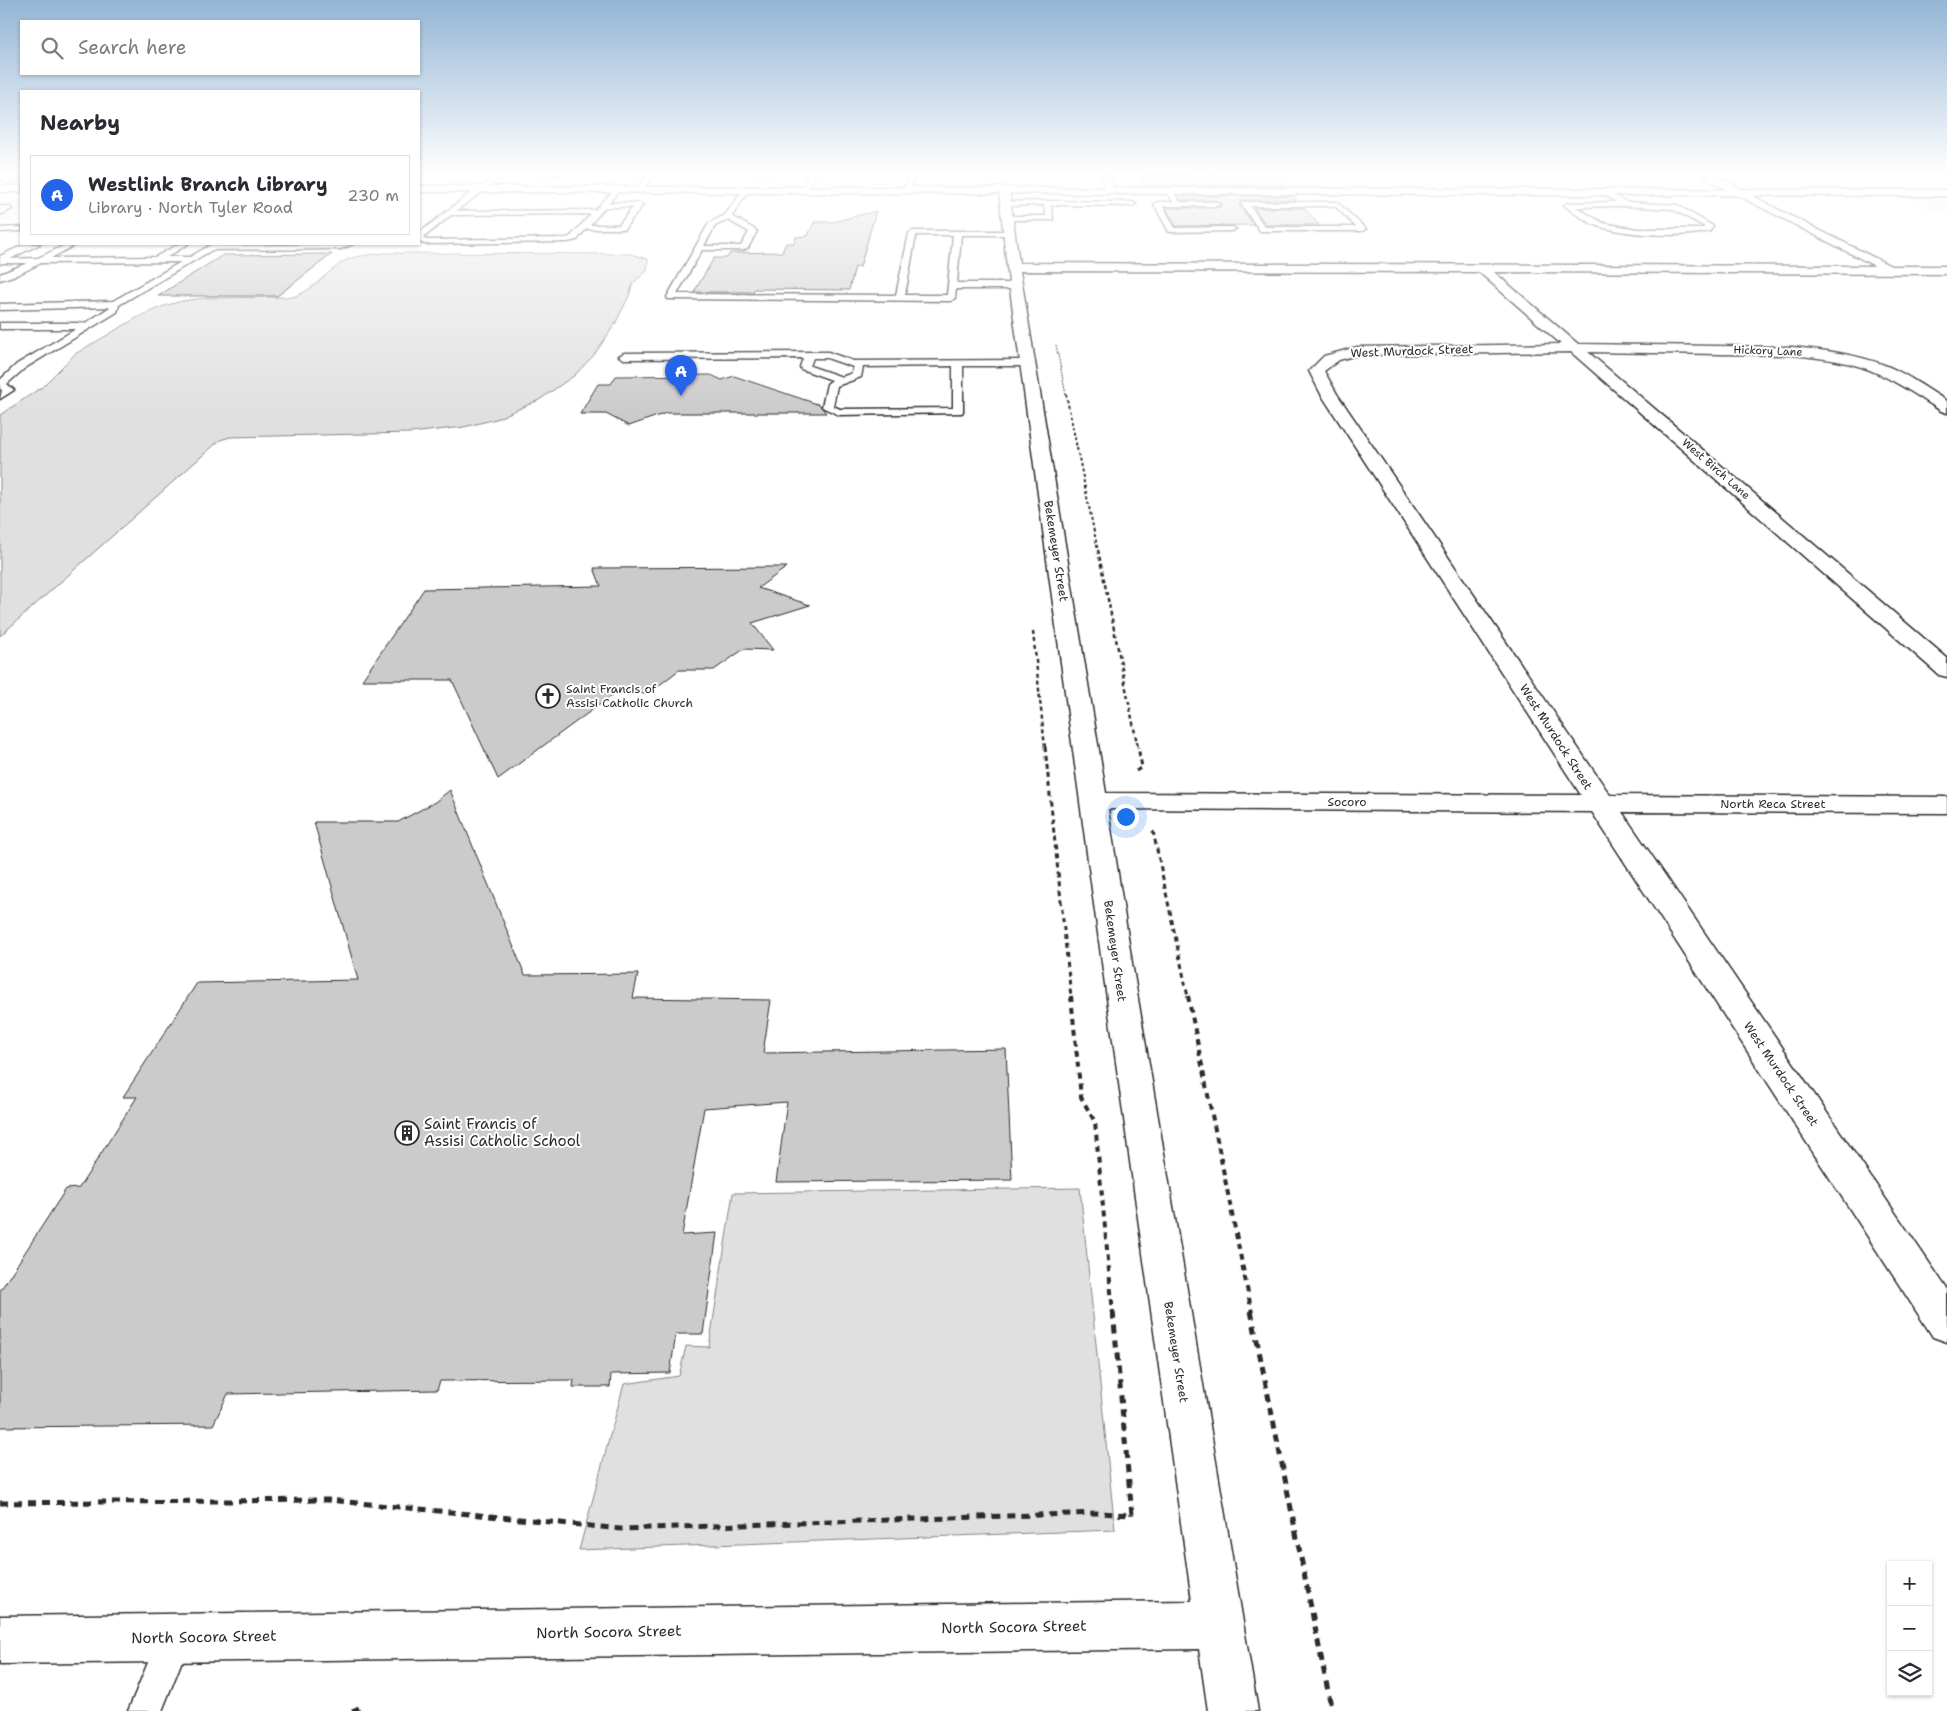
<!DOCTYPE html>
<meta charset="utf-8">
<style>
:root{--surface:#fff;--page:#f7f7f7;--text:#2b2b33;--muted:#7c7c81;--line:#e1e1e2;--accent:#2563eb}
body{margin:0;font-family:"Shantell Sans",sans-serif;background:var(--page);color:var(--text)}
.controls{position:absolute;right:15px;bottom:15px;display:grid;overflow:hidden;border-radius:0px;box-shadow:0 1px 4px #0004}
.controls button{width:45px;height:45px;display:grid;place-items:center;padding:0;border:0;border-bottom:1px solid var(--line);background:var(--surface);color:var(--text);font:25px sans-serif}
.you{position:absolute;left:1125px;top:816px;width:18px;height:18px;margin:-12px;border:4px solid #fff;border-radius:50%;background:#1a73e8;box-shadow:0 0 0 8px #1a73e833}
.badge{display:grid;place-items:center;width:32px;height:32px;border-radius:50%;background:var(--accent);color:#fff;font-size:16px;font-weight:700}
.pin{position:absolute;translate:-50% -41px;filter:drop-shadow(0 1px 2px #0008)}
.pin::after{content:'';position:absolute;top:26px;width:18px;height:15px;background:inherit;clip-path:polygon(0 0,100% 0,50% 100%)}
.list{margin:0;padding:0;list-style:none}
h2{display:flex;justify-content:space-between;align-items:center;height:65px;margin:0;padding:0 20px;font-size:21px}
h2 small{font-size:16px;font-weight:400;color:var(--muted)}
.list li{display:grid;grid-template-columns:32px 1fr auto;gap:15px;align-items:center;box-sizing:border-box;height:80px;margin:0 10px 10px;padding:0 10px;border:1px solid var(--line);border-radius:0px}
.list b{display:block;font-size:19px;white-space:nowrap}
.list p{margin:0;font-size:16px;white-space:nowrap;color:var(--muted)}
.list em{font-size:16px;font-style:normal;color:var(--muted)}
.icon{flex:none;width:28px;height:28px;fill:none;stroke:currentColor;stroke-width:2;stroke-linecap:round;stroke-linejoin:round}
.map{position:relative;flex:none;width:1947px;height:1711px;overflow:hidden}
.search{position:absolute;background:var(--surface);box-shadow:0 1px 4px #0004;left:20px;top:20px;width:400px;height:55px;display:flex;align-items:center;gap:12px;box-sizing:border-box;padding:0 18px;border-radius:0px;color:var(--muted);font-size:19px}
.panel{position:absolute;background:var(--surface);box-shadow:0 1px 4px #0004;left:20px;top:90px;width:400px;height:155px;border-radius:0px}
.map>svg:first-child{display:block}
.built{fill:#efefef}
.green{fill:#e0e0e0;stroke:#868686}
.building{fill:#cbcbcb;stroke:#2b2b2b}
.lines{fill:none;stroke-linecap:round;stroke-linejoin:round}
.service-casing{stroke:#2b2b2b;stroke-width:3}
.minor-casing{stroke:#2b2b2b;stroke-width:3}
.secondary-casing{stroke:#2b2b2b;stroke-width:3}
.path-far5{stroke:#2b2b2b;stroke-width:1;stroke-dasharray:2 1;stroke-linecap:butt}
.path-far4{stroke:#2b2b2b;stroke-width:2;stroke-dasharray:3 2.5;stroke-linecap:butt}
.path-far3{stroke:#2b2b2b;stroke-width:2.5;stroke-dasharray:4 3;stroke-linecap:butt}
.path-far2{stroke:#2b2b2b;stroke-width:3;stroke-dasharray:5 4;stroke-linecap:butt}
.path-far1{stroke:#2b2b2b;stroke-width:4;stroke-dasharray:6 5;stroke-linecap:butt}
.path{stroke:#2b2b2b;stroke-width:5;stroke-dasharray:8 6;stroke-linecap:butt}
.service{fill:#fff;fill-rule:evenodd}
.minor{fill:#fff;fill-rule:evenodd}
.secondary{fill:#fff;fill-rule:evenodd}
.labels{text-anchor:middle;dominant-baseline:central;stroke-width:4;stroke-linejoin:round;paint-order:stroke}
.far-street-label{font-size:11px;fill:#2b2b2b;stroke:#fff}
.street-label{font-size:12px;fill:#2b2b2b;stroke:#fff}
.poi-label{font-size:12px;fill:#2b2b2b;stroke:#fff;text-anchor:start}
.near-poi-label{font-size:15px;fill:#2b2b2b;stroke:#fff;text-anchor:start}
.near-street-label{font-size:15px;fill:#2b2b2b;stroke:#fff}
</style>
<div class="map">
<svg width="1947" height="1711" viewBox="0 0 1947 1711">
<rect width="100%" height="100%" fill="#fff"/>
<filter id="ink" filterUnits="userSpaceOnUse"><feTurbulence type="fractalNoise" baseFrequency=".02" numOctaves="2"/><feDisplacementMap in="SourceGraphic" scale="10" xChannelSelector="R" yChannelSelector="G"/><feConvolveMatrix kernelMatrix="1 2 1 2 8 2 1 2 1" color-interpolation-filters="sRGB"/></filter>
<g filter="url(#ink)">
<g class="built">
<polygon points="419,175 825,175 822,181 419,177"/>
<polygon points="1899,196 1947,196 1947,216"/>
<polygon points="0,201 21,201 21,215 0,225"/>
</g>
<g class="green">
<path d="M386,253L630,254L648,259L647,271L633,283L629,296L615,324L594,355L575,375L539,400L496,419L464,427L411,433L230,437L220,440L0,636V415L42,387L75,354L140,316L161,307L182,301L205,298L293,297C311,292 325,274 341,263C353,255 371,255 386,253Z"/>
<polygon points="1080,1188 1115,1530 579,1550 624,1384 679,1376 686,1346 709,1347 733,1193"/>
</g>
<g class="building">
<polygon points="1139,175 1275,175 1285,186 1145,186"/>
<polygon points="1178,196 1294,196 1297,200 1242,200 1239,205 1254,225 1176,226 1166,208 1217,208 1223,205 1217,200 1181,200"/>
<polygon points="1254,208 1304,208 1319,225 1266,225"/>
<polygon points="876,211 860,267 855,267 849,290 754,289 753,292 694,292 714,258 727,258 730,253 782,252 786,243 794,243 796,237 808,236 814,222 833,222"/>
<polygon points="332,254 277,296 158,296 223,255"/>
<polygon points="711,375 722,380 734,376 820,405 826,413 666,413 629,426 606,414 580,414 598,384 611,384 616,376"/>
<polygon points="787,567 758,588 810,605 752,623 773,650 744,649 714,670 679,670 649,693 614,694 498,779 452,680 362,680 424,589 601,586 594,568"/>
<polygon points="450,790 525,975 638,974 633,998 771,1000 763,1053 1006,1049 1012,1180 776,1182 787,1102 704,1108 682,1235 717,1233 703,1334 676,1334 670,1373 611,1374 610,1387 573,1387 574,1380 440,1381 437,1390 228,1394 213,1425 0,1427 0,1291 66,1189 79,1188 137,1097 123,1097 197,983 358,980 314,822 398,822 435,802"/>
</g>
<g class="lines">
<g class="service-casing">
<g id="service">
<polygon points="21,175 21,178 0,186 0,182"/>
<path d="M497,175H504L456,211L595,210L616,188L619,190L609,203H639L643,205L624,229H586L577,240L567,242L425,244L419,242V233L477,188L481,187ZM605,207H633L619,225H590ZM591,214L571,236L567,238L426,240L423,238L451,215Z"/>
<path d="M540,175H561C557,178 544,178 540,175Z"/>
<polygon points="648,175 654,175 641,191 637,191 636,190"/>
<polygon points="808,175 814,175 808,190 805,192 802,190"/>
<polygon points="909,175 915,175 910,190 907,192 904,190"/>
<path d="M744,189L749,190L732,216L757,231L748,248L744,250H702L677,294L896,295L909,233L913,231H1012V235H961L957,283H1016L1020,286L1016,289H956L955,298L951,301L668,299L667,297L709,223L725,215ZM728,220L749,232L741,246H704L715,226ZM916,235H953L947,295H905Z"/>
<polygon points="1170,189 1172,190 1180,202 1217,202 1221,204 1217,206 1163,206 1175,228 1232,227 1236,229 1232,231 1169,232 1154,204 1158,202 1173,202 1167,191"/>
<path d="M1604,190L1626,202L1677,205L1713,226L1710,231C1681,238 1630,235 1601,227C1590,224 1573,213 1564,205L1568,203L1616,202L1602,193L1601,192ZM1624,206L1672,209L1705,227L1698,229H1637L1603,223L1576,207Z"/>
<polygon points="1047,201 1132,202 1136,204 1132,206 1051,205 1053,220 1007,220 1003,218 1007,216 1046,216 1044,205 1005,206 1002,206 1002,202"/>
<path d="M1242,202H1337L1366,229L1362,231H1260L1241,204ZM1250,206H1335L1356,227H1265Z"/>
<polygon points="0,206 11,207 12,209 0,215"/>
<polygon points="21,227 21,231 0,232 0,228"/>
<polygon points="67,244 77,244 51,258 155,257 179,244 188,244 167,257 190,257 212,244 221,244 220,246 353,244 341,249 212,250 119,305 117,312 25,368 7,384 14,390 0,399 2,390 0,389 0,380 17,364 76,329 0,329 0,323 86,323 110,307 0,310 0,304 113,301 181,262 41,263 19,274 0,280 0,274 28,263 0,263 0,259 38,258"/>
<path d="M828,352L853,361L1028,360L1033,363L1028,366H963V411L962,413L839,415L822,407L827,384L832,380L801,369L800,367L803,358L624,359L619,356L624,353ZM813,358H827L853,367L852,373L842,377L810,366ZM953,366V408L840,409L833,406L837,386L861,377L863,367Z"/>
<polygon points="175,1622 187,1626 191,1638 162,1711 128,1711 163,1626"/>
</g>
</g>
<g class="minor-casing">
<g id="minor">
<polygon points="1101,175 1109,175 1115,191 1114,193 1106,193"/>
<path d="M1705,175H1715L1779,210L1891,266H1947V274L1494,272L1578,344L1792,347C1824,350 1857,354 1887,366C1908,375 1927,389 1947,401V413L1941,411C1921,398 1901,384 1879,374C1851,361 1821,358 1792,355L1588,352L1947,658V677L1939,675L1571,352L1357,355L1339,360L1324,371L1337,394L1610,795L1947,797V813L1622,812L1947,1289V1342L1933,1337L1592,812L1108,809L1132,963L1258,1711H1208L1199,1649L0,1664V1616L1192,1601L1102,963L1007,267L999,191L1004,188L1009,191L1019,263L1875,266L1712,182ZM1020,271L1479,272L1561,344L1357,347L1324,356L1309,371L1321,394L1581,795L1106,793Z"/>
</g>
</g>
<g class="secondary-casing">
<g id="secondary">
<rect x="0" y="186" width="21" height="6"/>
<polygon points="419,186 1947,190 1947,196 419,192"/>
<polygon points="25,244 40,244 0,264 0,256"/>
</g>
</g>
<polyline class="path-far5" points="1056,345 1066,395"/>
<polyline class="path-far4" points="1066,394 1098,551"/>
<g class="path-far3">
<polyline points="1098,550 1138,748"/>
<polyline points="1033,632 1045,748"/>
</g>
<g class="path-far2">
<polyline points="1045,747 1071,997"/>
<polyline points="1136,771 1142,767 1138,747"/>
<polyline points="1153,831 1188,997"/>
</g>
<g class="path-far1">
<polyline points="1071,996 1081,1097 1095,1122 1113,1313"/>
<polyline points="1188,996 1252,1313"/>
</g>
<g class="path">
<polyline points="1251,1311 1332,1711"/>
<polyline points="0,1503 328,1500 621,1529 1098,1513 1132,1515 1113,1311"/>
<polyline points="352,1711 359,1708"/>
</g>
<use href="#service" class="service"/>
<use href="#minor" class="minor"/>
<use href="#secondary" class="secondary"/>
</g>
</g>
<linearGradient id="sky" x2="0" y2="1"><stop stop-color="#94b5d4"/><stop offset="0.42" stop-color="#fff"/><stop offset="1" stop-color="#fff" stop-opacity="0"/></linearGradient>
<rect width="1947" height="414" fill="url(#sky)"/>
<defs>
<g id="church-ring" transform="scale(1.25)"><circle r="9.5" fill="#fff" stroke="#2b2b2b" stroke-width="1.5"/><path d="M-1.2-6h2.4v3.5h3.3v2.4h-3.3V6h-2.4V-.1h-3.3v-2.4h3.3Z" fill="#2b2b2b"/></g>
<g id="building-ring" transform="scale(1.25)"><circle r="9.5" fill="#fff" stroke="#2b2b2b" stroke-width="1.5"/><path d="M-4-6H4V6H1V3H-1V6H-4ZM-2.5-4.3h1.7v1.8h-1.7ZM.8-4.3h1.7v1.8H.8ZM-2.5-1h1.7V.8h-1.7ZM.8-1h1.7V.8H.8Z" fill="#2b2b2b"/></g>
</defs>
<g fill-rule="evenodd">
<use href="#church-ring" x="548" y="696"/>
<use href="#building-ring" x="407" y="1133"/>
</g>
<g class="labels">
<g class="far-street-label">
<text transform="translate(1768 351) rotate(2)">Hickory Lane</text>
<text transform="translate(1716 469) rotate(41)">West Birch Lane</text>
</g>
<g class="street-label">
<text transform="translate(1412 351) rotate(-2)">West Murdock Street</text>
<text transform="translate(1056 551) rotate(81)">Bekemeyer Street</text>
<text transform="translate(1556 737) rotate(57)">West Murdock Street</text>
<text x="1347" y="802">Socoro</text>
<text x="1773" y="804">North Reca Street</text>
<text transform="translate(1115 951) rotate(82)">Bekemeyer Street</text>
<text transform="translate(1781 1074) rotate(56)">West Murdock Street</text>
<text transform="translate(1176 1352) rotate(81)">Bekemeyer Street</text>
</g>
<g class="poi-label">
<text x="566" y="689">Saint Francis of<tspan x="566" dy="14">Assisi Catholic Church</tspan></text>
</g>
<g class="near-poi-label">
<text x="424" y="1124">Saint Francis of<tspan x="424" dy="17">Assisi Catholic School</tspan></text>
</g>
<g class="near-street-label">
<text transform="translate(1014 1627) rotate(-1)">North Socora Street</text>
<text transform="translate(609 1632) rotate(-1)">North Socora Street</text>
<text transform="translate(204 1637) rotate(-1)">North Socora Street</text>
</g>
</g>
</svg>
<div class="controls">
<button>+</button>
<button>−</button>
<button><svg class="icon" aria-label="layers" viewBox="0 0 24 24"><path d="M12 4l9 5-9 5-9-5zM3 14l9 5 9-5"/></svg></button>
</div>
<div class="you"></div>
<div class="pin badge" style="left:681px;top:396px">A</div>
<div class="search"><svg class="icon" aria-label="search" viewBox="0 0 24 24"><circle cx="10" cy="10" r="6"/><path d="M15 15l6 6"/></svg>Search here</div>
<section class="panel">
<h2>Nearby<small></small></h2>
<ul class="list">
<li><span class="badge">A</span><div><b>Westlink Branch Library</b><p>Library · North Tyler Road</p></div><em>230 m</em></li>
</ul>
</section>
</div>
